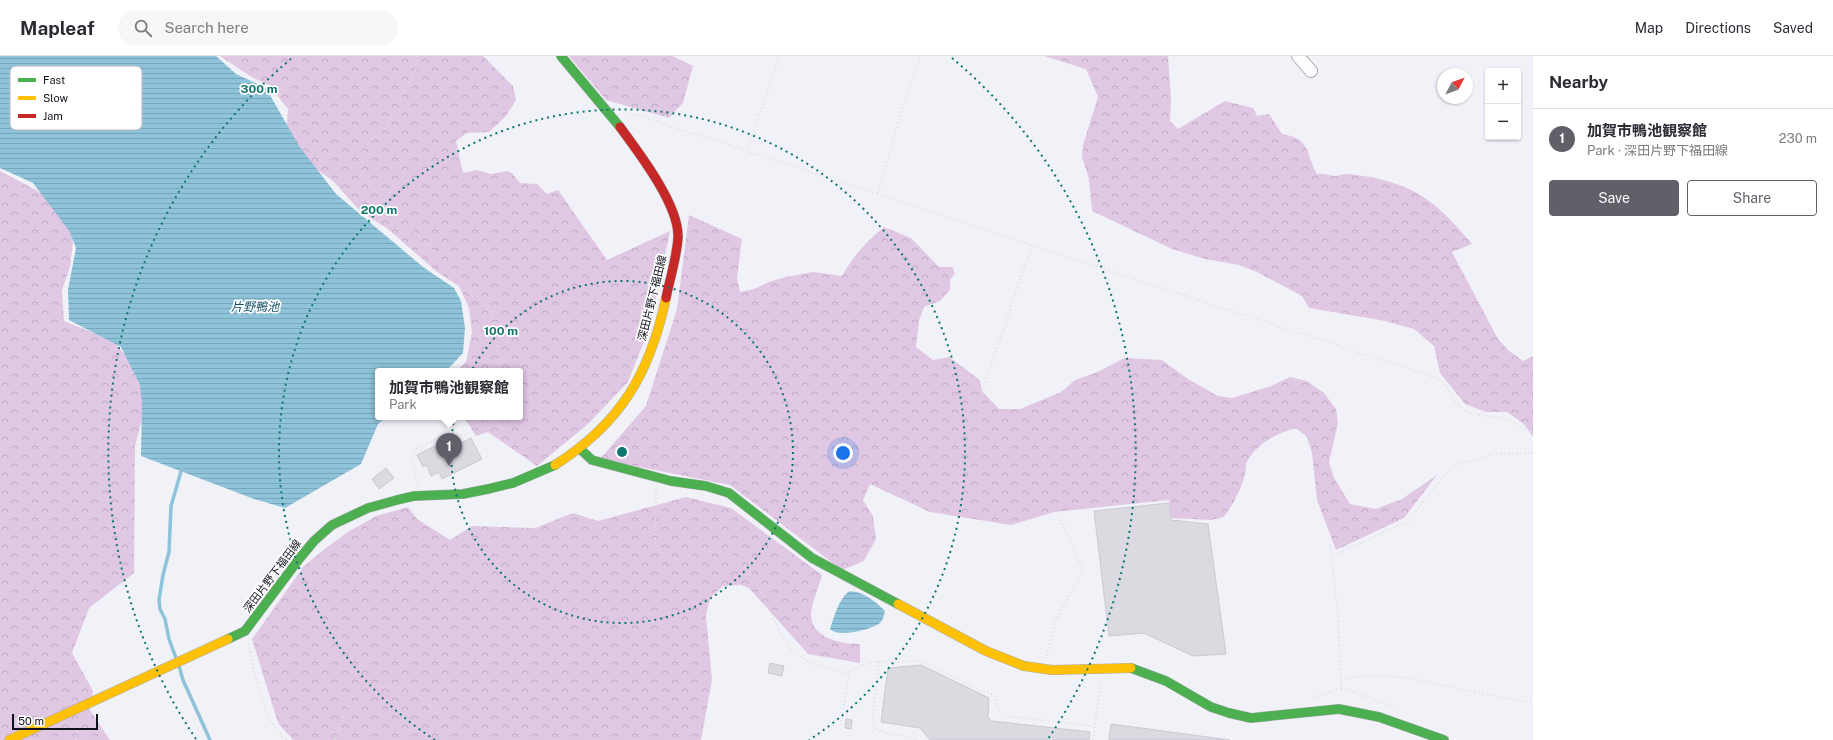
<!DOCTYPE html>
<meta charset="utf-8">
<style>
:root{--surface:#fff;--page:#f7f7f7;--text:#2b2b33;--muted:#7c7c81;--line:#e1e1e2;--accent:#5f6068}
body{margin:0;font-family:"Public Sans","Noto Sans JP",sans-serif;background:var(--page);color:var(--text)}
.controls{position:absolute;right:12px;top:12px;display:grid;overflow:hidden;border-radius:4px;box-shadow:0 1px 3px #0004}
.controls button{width:36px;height:36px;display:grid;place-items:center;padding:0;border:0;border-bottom:1px solid var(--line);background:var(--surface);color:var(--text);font:20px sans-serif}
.compass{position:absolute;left:1437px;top:12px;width:36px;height:36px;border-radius:50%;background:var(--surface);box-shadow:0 1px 3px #0004;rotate:49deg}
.scale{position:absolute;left:12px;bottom:10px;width:86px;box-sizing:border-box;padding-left:4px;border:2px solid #10121a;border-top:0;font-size:11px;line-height:14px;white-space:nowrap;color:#10121a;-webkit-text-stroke:3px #fff;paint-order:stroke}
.you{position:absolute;left:843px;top:397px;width:14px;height:14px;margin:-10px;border:3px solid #fff;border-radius:50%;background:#1a73e8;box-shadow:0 0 0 6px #1a73e833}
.badge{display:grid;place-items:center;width:26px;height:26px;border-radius:50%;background:var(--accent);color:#fff;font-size:13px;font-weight:700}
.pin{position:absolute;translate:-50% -33px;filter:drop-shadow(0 1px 2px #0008)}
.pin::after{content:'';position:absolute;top:21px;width:14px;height:12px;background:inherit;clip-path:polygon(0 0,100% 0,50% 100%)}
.popup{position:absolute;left:375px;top:312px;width:148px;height:52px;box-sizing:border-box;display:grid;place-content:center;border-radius:4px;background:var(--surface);filter:drop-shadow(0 1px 3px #0005);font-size:13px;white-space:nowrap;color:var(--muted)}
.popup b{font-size:15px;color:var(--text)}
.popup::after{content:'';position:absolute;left:50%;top:100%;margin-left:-8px;border:8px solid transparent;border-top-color:var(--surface)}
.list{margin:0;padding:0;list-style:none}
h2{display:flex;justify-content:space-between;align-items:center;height:52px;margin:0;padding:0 16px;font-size:17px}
h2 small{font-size:13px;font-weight:400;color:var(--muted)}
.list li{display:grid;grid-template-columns:26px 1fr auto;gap:12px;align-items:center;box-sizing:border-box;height:60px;padding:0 16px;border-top:1px solid var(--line)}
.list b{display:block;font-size:15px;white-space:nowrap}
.list p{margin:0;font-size:13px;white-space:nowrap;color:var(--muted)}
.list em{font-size:13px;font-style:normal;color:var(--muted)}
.actions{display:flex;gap:8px;padding:12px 16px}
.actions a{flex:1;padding:9px 0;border:1px solid var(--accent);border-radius:4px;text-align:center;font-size:14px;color:var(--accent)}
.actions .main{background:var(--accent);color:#fff}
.icon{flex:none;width:22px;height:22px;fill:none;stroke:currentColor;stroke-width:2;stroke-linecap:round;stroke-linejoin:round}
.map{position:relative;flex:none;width:1533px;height:684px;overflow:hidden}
header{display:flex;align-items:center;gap:24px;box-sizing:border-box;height:56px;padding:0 20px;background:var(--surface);border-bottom:1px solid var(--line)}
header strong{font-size:19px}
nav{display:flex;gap:22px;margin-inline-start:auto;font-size:14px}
.search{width:280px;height:36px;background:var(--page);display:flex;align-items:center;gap:10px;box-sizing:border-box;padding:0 14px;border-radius:22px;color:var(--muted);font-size:15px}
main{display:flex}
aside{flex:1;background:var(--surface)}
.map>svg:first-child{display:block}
.forest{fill:url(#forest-crowns)}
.water{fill:url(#water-rules)}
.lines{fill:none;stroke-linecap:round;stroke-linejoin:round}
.stream{stroke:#8ec3d9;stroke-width:3.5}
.building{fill:#dbdae1;stroke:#cac9d0}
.street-casing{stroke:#a9abb2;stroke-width:14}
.fast-casing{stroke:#a9abb2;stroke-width:10}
.slow-casing{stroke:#a9abb2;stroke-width:10}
.jam-casing{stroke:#a9abb2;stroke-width:10}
.path{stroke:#dedee0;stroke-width:2;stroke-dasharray:1 3;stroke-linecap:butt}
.street{stroke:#fdfdfe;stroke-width:12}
.fast{stroke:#4caf50;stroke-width:9}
.slow{stroke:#ffc107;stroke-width:9}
.jam{stroke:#c62828;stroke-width:9}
.ring{fill:none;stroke:#0f766e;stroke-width:2;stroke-dasharray:2 4}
.labels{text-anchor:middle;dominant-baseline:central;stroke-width:3.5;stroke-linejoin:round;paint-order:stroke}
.street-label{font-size:11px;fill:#10121a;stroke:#fff}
.water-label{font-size:12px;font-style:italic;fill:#105065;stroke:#fff}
.key{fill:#fff;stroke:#b7b8ba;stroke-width:1}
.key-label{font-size:11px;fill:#10121a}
.centre{fill:#0f766e;stroke:#fff;stroke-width:2}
.ring-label{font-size:12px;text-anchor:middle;font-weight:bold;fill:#0f766e;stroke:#fff;stroke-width:3.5;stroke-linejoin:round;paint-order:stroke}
</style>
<header>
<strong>Mapleaf</strong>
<div class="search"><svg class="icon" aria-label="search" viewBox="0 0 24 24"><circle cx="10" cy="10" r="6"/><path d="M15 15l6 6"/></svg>Search here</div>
<nav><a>Map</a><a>Directions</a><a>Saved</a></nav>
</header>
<main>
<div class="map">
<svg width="1533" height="684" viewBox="0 0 1533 684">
<defs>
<pattern id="forest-crowns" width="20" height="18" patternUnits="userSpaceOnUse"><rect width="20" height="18" fill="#e0c7e4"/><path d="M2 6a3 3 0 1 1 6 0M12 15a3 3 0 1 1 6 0" fill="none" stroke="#bfaac3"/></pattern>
<pattern id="water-rules" width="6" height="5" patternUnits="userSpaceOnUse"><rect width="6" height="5" fill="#8ec3d9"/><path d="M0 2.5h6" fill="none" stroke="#79a6ba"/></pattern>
</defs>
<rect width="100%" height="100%" fill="#f1f2f8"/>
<g class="forest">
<polygon points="220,0 483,0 513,30 516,44 506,60 489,76 467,77 456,85 463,117 477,114 491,118 507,115 512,117 520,127 537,128 547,138 558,134 607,204 670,175 649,273 628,326 588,368 537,410 488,376 476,380 464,361 520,361 520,315 456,315 466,306 472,276 469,252 459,230 437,216 388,173 361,156 332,124 307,107 286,83 288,53 269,29 253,22"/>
<polygon points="569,0 672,0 693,10 683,47 669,62 606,44"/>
<path d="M1044,0H1168L1171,43L1170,65L1178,73L1225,45L1253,52L1257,60L1269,58L1282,78C1312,83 1305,97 1317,118C1325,117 1329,120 1335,120C1339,120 1343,118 1347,118C1409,124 1434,142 1472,188L1452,196L1498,283L1508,294L1523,305L1533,300V381L1524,368L1507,356H1486L1465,348L1440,317L1434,290L1414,273L1380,264L1309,252L1302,240L1257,216L1239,209L1205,203L1172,193L1092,155L1089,123L1082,101L1083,89L1098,41L1086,13Z"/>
<polygon points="0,115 36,134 58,149 74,178 70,211 62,234 64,265 113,285 138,314 149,336 135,390 134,517 89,552 72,597 93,635 90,654 110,684 0,684"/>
<path d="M689,159L742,183L737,222L740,236L754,233L769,226L786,221L813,216L842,220C853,200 867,185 884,171L911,182L939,211H952L955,217L950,224V234L940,245L924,251L919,265L916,291L933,304L949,301L980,324L982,335L999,353H1020L1061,336L1075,324L1100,315L1124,302L1162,304L1188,323L1218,340L1232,342L1271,330L1290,321L1307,325L1324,337L1336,353L1338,367L1329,406L1334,422L1350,448L1376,453L1402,443L1437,419L1404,462L1336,494L1317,444L1312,397L1307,381L1296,372C1277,377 1258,387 1248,404C1245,408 1246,414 1245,419C1241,434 1233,448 1224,461L1211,464L1171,462L1169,444L1054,456L1011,469L930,456L870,428L863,444L873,460L876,483L864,505L842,514L730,429L600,403L646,350L677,253Z"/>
<path d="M686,441L731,452L822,519C819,530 811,549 811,559C812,583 842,588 860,588V607L808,598L749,532L741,529L723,530L710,542L706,560L712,624L701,684H293L278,667L252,583L304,510L322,495L348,476L376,460L408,451L417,463L450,484L472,470L535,472L573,457L598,465Z"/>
</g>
<g class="water">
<polygon points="0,0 216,0 236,18 266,32 299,90 336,138 423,211 454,232 461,245 465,272 463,297 446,315 378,315 378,361 386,361 378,368 361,408 285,452 254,443 141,400 142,348 140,329 121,291 69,264 68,234 76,192 70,176 33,127 0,112"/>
<path d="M848,536C861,533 877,547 885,555C884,559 883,564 880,567C871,574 838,582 830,573C834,561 838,545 848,536Z"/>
</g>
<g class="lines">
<g class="stream">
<polyline points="176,602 169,583 165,563 160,553 159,544 163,519 169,496 171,450 182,412"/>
<polyline points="179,610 183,624 210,684"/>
</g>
</g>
<g class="building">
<polygon points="451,382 455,390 471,382 482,403 442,423 439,416 431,420 427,409 423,411 417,399"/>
<polygon points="386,412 394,422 379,433 372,423"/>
<polygon points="1169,447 1171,464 1208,468 1226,598 1193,600 1144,577 1109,580 1094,455"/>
<polygon points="770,607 784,610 782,620 768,617"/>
<polygon points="921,609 989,642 988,662 992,665 1090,676 1089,684 930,684 920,672 881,666 888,612"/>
<polygon points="846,663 852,664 851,673 845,672"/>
<polygon points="1111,668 1230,684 1109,684"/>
</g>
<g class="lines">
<g class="street-casing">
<polyline id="street" points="1298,0 1311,15"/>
</g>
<g class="fast-casing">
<g id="fast">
<polyline points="561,0 620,71"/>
<polyline points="580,393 592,404 671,425 706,430 729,437 812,502 898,548"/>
<polyline points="228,583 245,575 299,503 314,485 332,469 368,452 397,444 414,440 463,438 488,433 513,427 555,409"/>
<polyline points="1131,612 1166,625 1211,651 1229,657 1251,662 1339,653 1379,661 1444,684"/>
</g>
</g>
<g class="slow-casing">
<g id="slow">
<path d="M555,409C621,367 650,317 666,242"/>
<polyline points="898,548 986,595 1024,610 1052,614 1131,612"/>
<polyline points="9,684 228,583"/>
</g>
</g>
<g class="jam-casing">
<path id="jam" d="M620,71C639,97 679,149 678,181C677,201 670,222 666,242"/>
</g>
<g class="path">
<polyline points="417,0 416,12 387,71 363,92 362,120 375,136 487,250 492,258 500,310 499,315"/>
<path d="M629,60L637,59L1436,322C1449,327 1450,342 1459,350C1475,364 1493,357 1511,365C1519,368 1524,375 1533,375"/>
<polyline points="747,94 780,0"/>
<polyline points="878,137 905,44 921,0"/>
<polyline points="983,334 1032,188"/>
<polyline points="417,427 412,400 416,393 450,376 466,379 486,361"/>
<path d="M656,434L655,487L667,504C685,505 704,492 721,496C763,504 767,571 795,597C809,609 828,613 846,617L860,610L876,606L921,605L981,635L994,639L997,651L1004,660L1094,670"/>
<polyline points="1332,500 1407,466 1452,410 1492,398 1533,397"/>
<path d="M248,588C255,618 261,664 287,684"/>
<polyline points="1047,600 1055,565 1083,514 1063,469 1058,461"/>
<path d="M879,606L872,664C876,684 902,674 915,684"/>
<path d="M1341,624C1381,613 1421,625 1460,633C1484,638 1509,642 1533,647"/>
<polyline points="1341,632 1396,651"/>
<polyline points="1313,641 1341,632 1338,559 1330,486"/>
<polyline points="841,669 849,617"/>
<polyline points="76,684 77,668"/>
<polyline points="335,684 349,644 362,633 370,629 407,634 416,638 471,684"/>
<polyline points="1093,684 1101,625"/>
</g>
<use href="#street" class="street"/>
<use href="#fast" class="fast"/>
<use href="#slow" class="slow"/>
<use href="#jam" class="jam"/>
</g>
<g class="ring">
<circle cx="622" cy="396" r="171"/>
<path d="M435 684A343 343 0 1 1 809 684"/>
<path d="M196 683A514 514 0 0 1 292 2M952 2A514 514 0 0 1 1048 683"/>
</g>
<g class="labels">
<g class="street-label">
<text transform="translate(652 242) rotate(-76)">深田片野下福田線</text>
<text transform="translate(272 520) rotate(-53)">深田片野下福田線</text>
</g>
<g class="water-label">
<text x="255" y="251">片野鴨池</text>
</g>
</g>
<rect x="10" y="10" width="132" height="64" rx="6" class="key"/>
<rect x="18" y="22" width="18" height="4" fill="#4caf50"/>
<rect x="18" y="40" width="18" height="4" fill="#ffc107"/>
<rect x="18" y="58" width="18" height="4" fill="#c62828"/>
<g class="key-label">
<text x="43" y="28">Fast</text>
<text x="43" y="46">Slow</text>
<text x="43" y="64">Jam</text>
</g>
<circle cx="622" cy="396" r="6" class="centre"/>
<g class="ring-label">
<text x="259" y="37">300 m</text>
<text x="379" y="158">200 m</text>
<text x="501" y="279">100 m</text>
</g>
</svg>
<div class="controls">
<button>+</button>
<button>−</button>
</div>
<svg class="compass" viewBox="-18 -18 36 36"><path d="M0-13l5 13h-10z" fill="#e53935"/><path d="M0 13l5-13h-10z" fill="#7c7c81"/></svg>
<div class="scale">50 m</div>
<div class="you"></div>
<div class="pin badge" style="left:449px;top:410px">1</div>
<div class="popup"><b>加賀市鴨池観察館</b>Park</div>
</div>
<aside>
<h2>Nearby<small></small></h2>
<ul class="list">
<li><span class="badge">1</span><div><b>加賀市鴨池観察館</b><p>Park · 深田片野下福田線</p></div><em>230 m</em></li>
</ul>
<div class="actions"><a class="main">Save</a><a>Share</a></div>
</aside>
</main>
